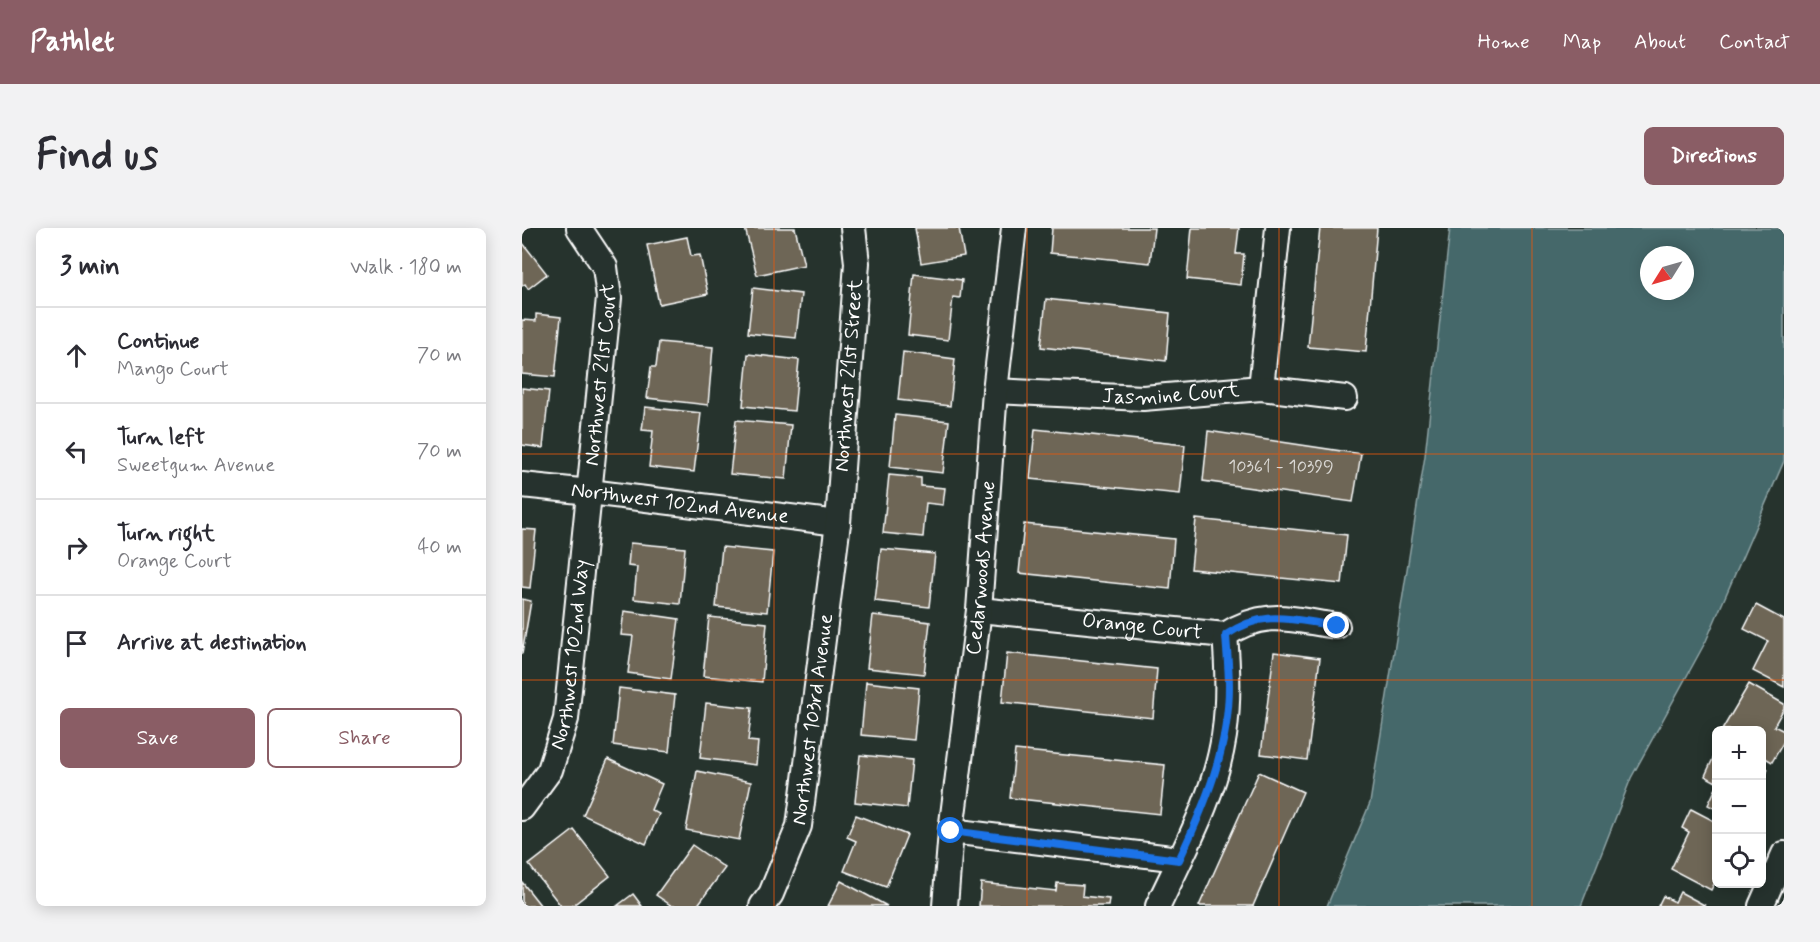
<!DOCTYPE html>
<meta charset="utf-8">
<style>
:root{--surface:#fff;--page:#f2f2f3;--text:#2b2b33;--muted:#7c7c81;--line:#e1e1e2;--accent:#8a5d65}
body{margin:0;font-family:Mynerve,sans-serif;background:var(--page);color:var(--text)}
.controls{position:absolute;right:18px;bottom:18px;display:grid;overflow:hidden;border-radius:9px;box-shadow:0 3px 15px #0003}
.controls button{width:54px;height:54px;display:grid;place-items:center;padding:0;border:0;border-bottom:2px solid var(--line);background:var(--surface);color:var(--text);font:30px sans-serif}
.compass{position:absolute;left:1118px;top:18px;width:54px;height:54px;border-radius:50%;background:var(--surface);box-shadow:0 3px 15px #0003;rotate:233deg}
.stop{position:absolute;width:18px;height:18px;margin:-14px;border:4px solid #1a73e8;border-radius:50%;background:#fff}
.stop.end{background:#1a73e8;border-color:#fff;box-shadow:0 2px 6px #0008}
.list{margin:0;padding:0;list-style:none}
h2{display:flex;justify-content:space-between;align-items:center;height:78px;margin:0;padding:0 24px;font-size:26px}
h2 small{font-size:20px;font-weight:400;color:var(--muted)}
.list li{display:grid;grid-template-columns:39px 1fr auto;gap:18px;align-items:center;box-sizing:border-box;height:96px;padding:0 24px;border-top:2px solid var(--line)}
.list b{display:block;font-size:22px;white-space:nowrap}
.list p{margin:0;font-size:20px;white-space:nowrap;color:var(--muted)}
.list em{font-size:20px;font-style:normal;color:var(--muted)}
.actions{display:flex;gap:12px;padding:18px 24px}
.actions a{flex:1;padding:14px 0;border:2px solid var(--accent);border-radius:9px;text-align:center;font-size:21px;color:var(--accent)}
.actions .main{background:var(--accent);color:#fff}
.icon{flex:none;width:33px;height:33px;fill:none;stroke:currentColor;stroke-width:2;stroke-linecap:round;stroke-linejoin:round}
.map{position:relative;flex:none;width:1262px;height:678px;overflow:hidden;border-radius:9px}
header{display:flex;align-items:center;gap:36px;box-sizing:border-box;height:84px;padding:0 30px;background:var(--accent);color:#fff}
header strong{font-size:28px}
nav{display:flex;gap:33px;margin-inline-start:auto;font-size:21px}
.intro{display:flex;align-items:center;justify-content:space-between;box-sizing:border-box;height:144px;padding:0 36px}
h1{margin:0;font-size:42px}
.button{padding:15px 27px;border-radius:9px;background:var(--accent);color:#fff;font-size:21px;font-weight:700}
main{display:flex;gap:36px;padding:0 36px}
aside{flex:1;background:var(--surface);border-radius:9px;box-shadow:0 3px 15px #0003}
.map>svg:first-child{display:block}
.water{fill:#44686a;stroke:#8fa4a6;stroke-width:1.5;fill-rule:evenodd}
.building{fill:#6e6656;stroke:#fff;stroke-width:1.5}
.lines{fill:none;stroke-linecap:round;stroke-linejoin:round}
.street-casing{stroke:#fff;stroke-width:28}
.street{stroke:#26332d;stroke-width:24}
.route{stroke:#1a73e8;stroke-width:8}
.grid{fill:none;stroke:#e8590c;stroke-width:1.5;stroke-opacity:0.55}
.labels{text-anchor:middle;dominant-baseline:central;stroke-width:4.5;stroke-linejoin:round;paint-order:stroke}
.number-label{font-size:18px;fill:#dbd9d5}
.street-label{font-size:21px;fill:#fff;stroke:#26332d}
</style>
<header>
<strong>Pathlet</strong>
<nav><a>Home</a><a>Map</a><a>About</a><a>Contact</a></nav>
</header>
<div class="intro"><h1>Find us</h1><a class="button">Directions</a></div>
<main>
<aside>
<h2>3 min<small>Walk · 180 m</small></h2>
<ul class="list">
<li><svg class="icon" aria-label="ahead" viewBox="0 0 24 24"><path d="M12 20V5M6 11l6-6 6 6"/></svg><div><b>Continue</b><p>Mango Court</p></div><em>70 m</em></li>
<li><svg class="icon" aria-label="left" viewBox="0 0 24 24"><path d="M17 20v-9H6M10 6l-5 5 5 5"/></svg><div><b>Turn left</b><p>Sweetgum Avenue</p></div><em>70 m</em></li>
<li><svg class="icon" aria-label="right" viewBox="0 0 24 24"><path d="M7 20v-9h11M14 6l5 5-5 5"/></svg><div><b>Turn right</b><p>Orange Court</p></div><em>40 m</em></li>
<li><svg class="icon" aria-label="arrive" viewBox="0 0 24 24"><path d="M6 21V4h12l-3 4 3 4H6"/></svg><div><b>Arrive at destination</b></div></li>
</ul>
<div class="actions"><a class="main">Save</a><a>Share</a></div>
</aside>
<div class="map">
<svg width="1262" height="678" viewBox="0 0 1262 678">
<rect width="100%" height="100%" fill="#26332d"/>
<filter id="ink" filterUnits="userSpaceOnUse"><feTurbulence type="fractalNoise" baseFrequency=".0167" numOctaves="2"/><feDisplacementMap in="SourceGraphic" scale="12" xChannelSelector="R" yChannelSelector="G"/><feConvolveMatrix kernelMatrix="1 2 1 2 8 2 1 2 1" color-interpolation-filters="sRGB"/></filter>
<g filter="url(#ink)">
<path class="water" d="M928,0H1262V233L1184,413L1109,550L1059,678H805L848,575L903,228ZM1127,27H1163V63H1127Z"/>
<g class="building">
<polygon points="223,0 273,0 282,37 235,47"/>
<polygon points="393,0 437,0 442,28 399,35"/>
<polygon points="530,0 632,0 628,35 528,25"/>
<polygon points="670,0 717,0 714,26 722,26 719,57 665,51"/>
<polygon points="798,0 855,0 844,124 786,119"/>
<polygon points="165,9 169,28 178,27 186,66 137,76 125,17"/>
<polygon points="0,14 25,46 6,61 3,56 0,58"/>
<polygon points="392,46 440,52 438,70 431,69 426,112 386,107"/>
<polygon points="231,60 279,66 274,110 226,105"/>
<polygon points="524,71 648,85 644,133 519,119"/>
<polygon points="14,86 39,89 33,149 0,146 0,92 14,93"/>
<polygon points="137,114 191,119 186,177 125,170 129,139 134,139"/>
<polygon points="381,124 433,131 428,178 376,172"/>
<polygon points="226,126 277,132 272,183 221,178"/>
<polygon points="0,160 27,163 21,220 0,217"/>
<polygon points="123,179 179,185 172,244 127,239 131,203 120,202"/>
<polygon points="373,187 427,193 421,245 368,239"/>
<polygon points="214,192 269,197 264,251 208,246"/>
<polygon points="513,201 663,217 658,266 508,251"/>
<polygon points="686,203 839,226 831,274 681,253"/>
<polygon points="367,247 399,250 399,258 423,260 421,277 404,275 401,309 361,305"/>
<polygon points="674,291 825,307 820,356 669,341"/>
<polygon points="502,296 652,311 648,361 497,345"/>
<polygon points="0,301 14,302 8,360 0,359"/>
<polygon points="108,315 163,320 158,376 112,371 115,339 106,338"/>
<polygon points="200,319 251,324 245,384 194,379"/>
<polygon points="359,321 413,326 407,379 353,373"/>
<polygon points="0,371 9,373 0,426"/>
<polygon points="1234,377 1262,392 1262,459 1231,443 1246,413 1222,401"/>
<polygon points="102,383 157,391 149,451 106,445 111,408 99,407"/>
<polygon points="351,387 408,394 402,446 345,440"/>
<polygon points="187,389 245,395 240,454 181,448"/>
<polygon points="752,424 798,430 785,532 739,526"/>
<polygon points="485,425 635,441 631,490 480,474"/>
<polygon points="344,454 397,460 392,512 339,507"/>
<polygon points="1227,456 1262,476 1262,480 1252,498 1262,503 1262,513 1250,534 1240,528 1240,502 1200,502"/>
<polygon points="97,460 153,467 147,524 91,517"/>
<polygon points="184,475 230,480 226,513 236,514 234,537 178,530"/>
<polygon points="493,522 643,537 638,586 488,570"/>
<polygon points="1194,524 1194,554 1183,548"/>
<polygon points="338,527 390,532 385,580 333,574"/>
<polygon points="86,531 140,556 129,582 137,586 124,616 61,587"/>
<polygon points="1240,538 1246,541 1240,556"/>
<polygon points="175,543 229,554 217,612 164,602"/>
<polygon points="737,544 781,564 731,678 677,678"/>
<polygon points="1194,560 1194,581 1186,577"/>
<polygon points="1169,581 1194,594 1194,652 1189,662 1149,641 1167,604 1160,600"/>
<polygon points="334,587 385,607 364,659 322,643 334,613 325,609"/>
<polygon points="52,602 88,648 50,678 39,678 7,637"/>
<polygon points="170,617 203,640 175,678 150,678 134,667"/>
<polygon points="319,653 365,678 306,678"/>
<polygon points="0,654 19,678 0,678"/>
<polygon points="459,655 534,663 535,655 561,657 560,668 587,671 586,678 457,678"/>
<polygon points="1158,664 1184,678 1136,678 1141,668 1153,674"/>
<polygon points="111,666 120,678 95,678"/>
</g>
<g class="lines">
<g class="street-casing">
<g id="street">
<polyline points="739,160 756,0"/>
<path id="s1" d="M473,163L621,170L739,160L823,170"/>
<path id="s2" d="M0,257L68,264L316,295"/>
<path id="s3" d="M457,382L703,407C744,380 770,392 815,398"/>
<path id="s4" d="M0,580L28,542L44,491L87,70L83,39L57,0"/>
<polyline points="429,603 657,631"/>
<path id="s5" d="M240,678L249,666L277,598L316,295L335,35L331,0"/>
<path id="s6" d="M423,678L429,603L457,382L473,163L492,0"/>
<path d="M636,678C661,624 693,568 702,508C707,474 706,441 703,407"/>
<polyline points="1239,678 1262,626"/>
</g>
</g>
<use href="#street" class="street"/>
</g>
</g>
<g class="lines" filter="url(#ink)">
<path class="route" d="M429,603L657,632C683,577 707,520 707,458C707,442 705,424 704,407C744,380 770,392 815,398"/>
</g>
<path class="grid" d="M252,0V678M505,0V678M757,0V678M1010,0V678M0,226H1262M0,452H1262"/>
<g class="labels">
<g class="number-label">
<text x="759" y="239">10361 - 10399</text>
</g>
<g class="street-label">
<text stroke="none"><textPath href="#s4" startOffset="447">Northwest 21st Court</textPath></text>
<text stroke="none"><textPath href="#s5" startOffset="542">Northwest 21st Street</textPath></text>
<text stroke="none"><textPath href="#s1" startOffset="176">Jasmine Court</textPath></text>
<text stroke="none"><textPath href="#s2" startOffset="159">Northwest 102nd Avenue</textPath></text>
<text stroke="none"><textPath href="#s6" startOffset="340">Cedarwoods Avenue</textPath></text>
<text stroke="none"><textPath href="#s3" startOffset="164">Orange Court</textPath></text>
<text stroke="none"><textPath href="#s4" startOffset="165">Northwest 102nd Way</textPath></text>
<text stroke="none"><textPath href="#s5" startOffset="196">Northwest 103rd Avenue</textPath></text>
</g>
</g>
</svg>
<div class="controls">
<button>+</button>
<button>−</button>
<button><svg class="icon" aria-label="locate" viewBox="0 0 24 24"><circle cx="12" cy="12" r="6"/><path d="M12 2v4M12 18v4M2 12h4M18 12h4"/></svg></button>
</div>
<svg class="compass" viewBox="-18 -18 36 36"><path d="M0-13l5 13h-10z" fill="#e53935"/><path d="M0 13l5-13h-10z" fill="#7c7c81"/></svg>
<div class="stop" style="left:429px;top:603px"></div>
<div class="stop end" style="left:815px;top:398px"></div>
</div>
</main>
